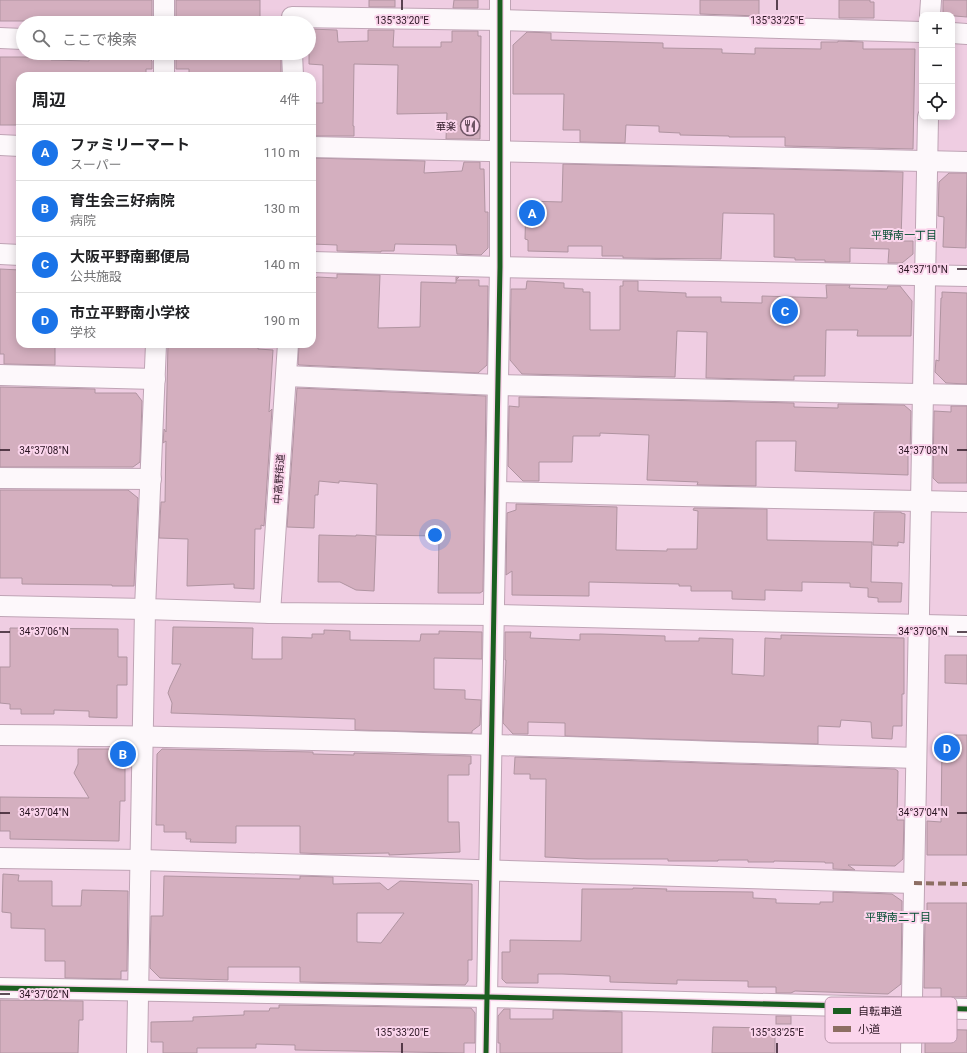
<!DOCTYPE html>
<html lang="ja">
<meta charset="utf-8">
<style>
:root{--surface:#fff;--page:#f6f6f6;--text:#202124;--muted:#757577;--line:#e0e0e0;--accent:#1a73e8}
body{margin:0;font-family:Roboto,"Noto Sans JP",sans-serif;background:var(--page);color:var(--text)}
.controls{position:absolute;right:12px;top:12px;display:grid;overflow:hidden;border-radius:8px;box-shadow:0 2px 10px #0003}
.controls button{width:36px;height:36px;display:grid;place-items:center;padding:0;border:0;border-bottom:1px solid var(--line);background:var(--surface);color:var(--text);font:20px sans-serif}
.you{position:absolute;left:435px;top:535px;width:14px;height:14px;margin:-10px;border:3px solid #fff;border-radius:50%;background:#1a73e8;box-shadow:0 0 0 6px #1a73e833}
.badge{display:grid;place-items:center;width:26px;height:26px;border-radius:50%;background:var(--accent);color:#fff;font-size:13px;font-weight:700}
.pin{position:absolute;translate:-50% -50%;border:2px solid #fff;box-shadow:0 1px 4px #0006}
.list{margin:0;padding:0;list-style:none}
h2{display:flex;justify-content:space-between;align-items:center;height:52px;margin:0;padding:0 16px;font-size:17px}
h2 small{font-size:13px;font-weight:400;color:var(--muted)}
.list li{display:grid;grid-template-columns:26px 1fr auto;gap:12px;align-items:center;box-sizing:border-box;height:56px;padding:0 16px;border-top:1px solid var(--line)}
.list b{display:block;font-size:15px;white-space:nowrap}
.list p{margin:0;font-size:13px;white-space:nowrap;color:var(--muted)}
.list em{font-size:13px;font-style:normal;color:var(--muted)}
.icon{flex:none;width:22px;height:22px;fill:none;stroke:currentColor;stroke-width:2;stroke-linecap:round;stroke-linejoin:round}
.map{position:relative;flex:none;width:967px;height:1053px;overflow:hidden}
.search{position:absolute;background:var(--surface);box-shadow:0 2px 10px #0003;left:16px;top:16px;width:300px;height:44px;display:flex;align-items:center;gap:10px;box-sizing:border-box;padding:0 14px;border-radius:22px;color:var(--muted);font-size:15px}
.panel{position:absolute;background:var(--surface);box-shadow:0 2px 10px #0003;left:16px;top:72px;width:300px;height:276px;border-radius:12px}
.map>svg:first-child{display:block}
.building{fill:#d4afbf;stroke:#b094a1;fill-rule:evenodd}
.lines{fill:none;stroke-linecap:round;stroke-linejoin:round}
.minor-casing{stroke:#bfa4b5;stroke-width:22}
.minor{stroke:#fdf8fb;stroke-width:20}
.quiet{stroke:#8d6e63;stroke-width:4;stroke-dasharray:8 4;stroke-linecap:butt}
.cycleway-casing{stroke:#fbd5ec;stroke-width:8}
.cycleway{stroke:#1b5e20;stroke-width:5}
.ticks{fill:none;stroke:#2a1422;stroke-width:1.5}
.labels{text-anchor:middle;dominant-baseline:central;stroke-width:4;stroke-linejoin:round;paint-order:stroke}
.poi-label{font-size:10px;fill:#2a1422;stroke:#fbd5ec;text-anchor:end}
.street-label{font-size:10px;fill:#2a1422;stroke:#fbd5ec}
.neighbourhood-label{font-size:11px;fill:#054d32;stroke:#fbd5ec}
.key{fill:#fbd5ec;stroke:#bc9baf;stroke-width:1}
.key-label{font-size:11px;fill:#2a1422}
.ticks-label{font-size:10px;text-anchor:middle;fill:#2a1422;stroke:#fbd5ec;stroke-width:4;stroke-linejoin:round;paint-order:stroke}
</style>
<div class="map">
<svg width="967" height="1053" viewBox="0 0 967 1053">
<rect width="100%" height="100%" fill="#efcde2"/>
<g class="building">
<polygon points="0,0 152,0 152,19 149,23 37,23 37,21 0,21"/>
<polygon points="176,0 260,0 260,17 254,17 254,22 176,23"/>
<rect x="369" y="0" width="26" height="7"/>
<polygon points="454,0 478,0 478,8 453,8"/>
<polygon points="700,0 759,0 759,16 700,14"/>
<polygon points="839,0 870,0 870,2 874,2 874,18 839,18"/>
<polygon points="943,0 967,0 967,17 943,15"/>
<polygon points="309,29 337,30 338,42 368,41 368,30 394,30 393,47 441,47 441,42 452,42 452,31 478,31 478,36 481,36 480,139 446,139 447,113 397,114 398,65 354,64 353,126 354,126 354,136 312,136 312,103 323,103 323,65 309,64"/>
<polygon points="527,32 551,33 551,40 663,43 663,48 722,49 722,53 755,54 755,48 821,49 821,42 838,42 838,41 863,42 863,49 915,49 913,149 785,146 785,137 729,137 729,136 680,135 680,133 659,132 659,126 626,125 625,143 580,142 580,130 563,130 564,94 513,94 513,45"/>
<polygon points="35,53 51,53 51,60 89,61 89,53 144,53 152,61 152,69 146,69 146,76 20,76 20,125 0,125 0,57 35,57"/>
<polygon points="176,53 281,55 281,76 189,76 189,69 176,69"/>
<polygon points="312,158 425,161 424,173 462,171 464,162 480,162 480,169 484,169 485,212 488,212 488,248 481,255 457,254 456,245 395,244 394,251 381,251 381,252 337,251 337,245 312,244"/>
<polygon points="563,164 903,172 901,241 913,241 913,254 902,263 888,263 889,249 850,248 850,262 825,262 825,260 795,260 795,258 774,257 774,214 723,213 721,259 623,258 623,256 602,256 602,246 568,246 568,252 528,251 528,240 525,239 526,201 562,202"/>
<polygon points="949,173 967,173 966,248 943,247 944,217 938,216 939,182"/>
<polygon points="0,269 20,270 20,344 55,344 55,365 4,364 4,354 0,354"/>
<polygon points="337,274 380,275 378,328 420,327 421,282 456,283 456,277 459,277 456,280 479,280 479,286 488,286 487,365 478,373 299,365 298,364 299,344 312,344 312,278 316,278 317,277 337,278"/>
<polygon points="527,281 564,283 564,288 583,289 583,292 590,292 590,330 620,330 620,286 623,286 623,281 638,281 638,291 686,293 686,297 721,297 721,302 762,303 762,296 827,298 826,285 850,285 849,288 887,289 888,286 900,286 912,301 911,336 857,336 858,330 826,330 825,376 794,376 794,380 706,378 707,332 677,331 675,377 522,374 510,360 511,289 526,289"/>
<polygon points="942,292 967,293 967,384 946,383 935,372 936,360 939,361 941,298 942,298"/>
<polygon points="168,344 258,344 258,349 273,350 269,412 272,409 264,526 261,525 261,529 255,529 254,589 234,588 234,584 187,586 188,539 159,538 161,502 165,502 166,441 163,443 164,429 166,432"/>
<polygon points="0,387 95,389 95,393 136,393 142,401 140,462 133,467 0,467"/>
<polygon points="297,388 486,396 483,591 480,593 438,593 439,536 376,535 377,484 339,481 339,483 319,481 318,495 315,495 314,528 287,527"/>
<polygon points="519,397 794,403 794,407 838,408 838,404 904,405 911,411 910,455 908,453 908,475 795,471 796,441 756,441 756,486 697,485 698,482 647,480 649,435 600,433 600,436 573,436 572,462 539,462 539,481 523,481 508,466 509,406 519,407"/>
<polygon points="951,406 967,406 967,483 938,483 933,478 934,411 951,412"/>
<polygon points="0,490 128,490 138,498 134,586 112,586 112,585 22,584 22,578 0,578"/>
<polygon points="516,504 617,507 616,550 667,551 667,549 697,549 698,511 693,510 694,508 767,509 767,540 872,542 871,582 902,583 901,602 878,602 878,598 868,597 868,588 850,587 850,583 802,582 802,591 765,590 765,600 732,599 732,591 691,591 691,586 679,586 679,584 589,582 589,596 512,595 512,571 506,575 507,513 516,510"/>
<polygon points="874,512 901,512 901,513 905,514 904,543 898,542 898,546 873,545"/>
<polygon points="319,535 356,536 356,535 376,536 374,591 356,590 340,582 318,582"/>
<polygon points="173,627 253,628 252,659 282,659 282,637 312,638 312,634 324,634 324,630 350,631 350,640 420,641 421,634 439,634 439,631 482,632 482,659 434,658 434,689 465,690 465,699 481,700 480,725 472,731 472,733 355,730 355,719 171,713 172,703 168,693 170,687 181,664 172,664"/>
<polygon points="10,628 118,629 118,657 127,657 127,685 117,685 117,718 89,717 89,711 54,710 54,714 21,714 21,709 10,709 10,704 0,703 0,667 10,667"/>
<polygon points="505,632 531,632 530,638 580,640 580,634 600,634 665,636 665,641 699,641 699,638 733,639 732,674 764,676 765,638 781,639 781,635 904,638 904,694 902,694 902,726 893,726 892,739 872,738 871,722 841,720 840,727 818,726 818,744 565,736 565,723 528,722 528,734 513,734 503,723 506,660 505,660"/>
<polygon points="945,655 967,655 967,684 945,683"/>
<polygon points="944,735 967,735 967,855 927,855 927,821 941,822 942,746 944,746"/>
<polygon points="78,749 112,749 113,752 125,752 125,801 120,801 119,841 10,839 10,831 0,831 0,797 89,798 74,773 78,764"/>
<polygon points="162,749 313,752 313,754 354,755 354,753 471,756 471,764 469,764 469,775 448,775 448,822 459,822 460,852 389,855 389,853 333,854 300,853 300,826 236,826 236,843 190,842 191,839 186,839 186,832 164,832 164,825 156,825 157,754"/>
<polygon points="515,757 895,769 898,771 897,820 904,820 903,859 895,866 848,865 855,870 833,869 833,863 825,863 825,862 774,861 774,862 748,862 748,860 718,860 718,861 668,861 668,859 587,859 545,857 546,779 530,779 530,774 514,774"/>
<polygon points="3,874 19,875 18,881 52,881 52,906 81,906 82,890 128,891 127,971 121,971 121,979 65,978 65,961 45,961 45,929 11,928 11,913 2,912"/>
<path d="M164,876L300,879V876L333,877V884L380,883L388,890L400,881L472,884V960H468V981L465,985L300,982V967H228V980L160,978L150,968L151,916H163ZM357,913H404L381,943L357,942Z"/>
<polygon points="633,888 667,889 666,891 753,892 753,898 776,899 776,903 820,904 820,902 833,902 833,892 892,894 902,901 901,984 888,994 795,991 791,993 776,993 776,987 748,987 748,981 677,980 677,984 610,982 610,976 562,974 538,974 538,983 506,983 502,979 502,952 510,952 510,940 581,941 582,889 633,889"/>
<polygon points="927,903 967,903 967,997 941,997 941,988 924,988 925,916 927,917"/>
<polygon points="0,1000 83,1001 83,1020 79,1020 78,1053 0,1053"/>
<polygon points="279,1005 471,1008 475,1013 475,1043 464,1043 464,1053 295,1050 295,1045 256,1044 256,1048 197,1048 197,1053 163,1053 163,1042 151,1042 151,1022 193,1021 193,1017 244,1015 244,1011 269,1011 270,1008 279,1008"/>
<polygon points="504,1009 510,1009 510,1019 553,1019 553,1010 622,1012 622,1053 500,1053 500,1043 498,1043 498,1016"/>
<rect x="776" y="1016" width="15" height="8"/>
<polygon points="713,1027 775,1028 775,1053 712,1053"/>
<polygon points="925,1029 967,1030 967,1053 925,1053"/>
</g>
<g class="lines">
<g class="minor-casing">
<g id="minor">
<polyline points="930,15 931,0"/>
<polyline points="292,17 501,20 922,32"/>
<polyline points="164,23 164,0"/>
<polyline points="952,33 967,34"/>
<polyline points="0,38 23,39"/>
<polyline points="292,53 293,76"/>
<polyline points="164,76 164,53"/>
<polyline points="0,145 20,146"/>
<polyline points="312,147 967,162"/>
<polyline points="0,254 20,255"/>
<polyline points="312,262 500,267 967,276"/>
<polyline points="0,375 155,379"/>
<polyline points="286,376 498,385 967,395"/>
<polyline points="0,478 151,479"/>
<polyline points="496,492 967,502"/>
<polyline points="0,606 145,609 270,613 494,615 967,626"/>
<polyline points="270,613 288,344"/>
<path d="M0,735C306,737 611,749 916,758"/>
<polyline points="0,858 141,860 914,883"/>
<polyline points="0,988 487,997 967,1009"/>
<polyline points="137,1053 145,609 156,344"/>
<polyline points="486,1053 500,267 500,0"/>
<polyline points="911,1053 928,117"/>
</g>
</g>
<use href="#minor" class="minor"/>
<polyline class="quiet" points="914,883 967,884"/>
<g class="cycleway-casing">
<g id="cycleway">
<polyline points="0,988 487,997 967,1009"/>
<polyline points="486,1053 500,267 500,0"/>
</g>
</g>
<use href="#cycleway" class="cycleway"/>
</g>
<path class="ticks" d="M402,0V10M777,0V10M957,269H967M0,450H10M957,450H967M0,632H10M957,632H967M0,813H10M957,813H967M0,994H10M402,1043V1053M777,1043V1053"/>
<defs>
<g id="restaurant-ring" transform="scale(1)"><circle r="9.5" fill="#fbd5ec" stroke="#6f5565" stroke-width="1.5"/><path d="M-5-6h1v4h1v-4h1v4h1v-4h1v5L-1.5 .5V6h-2V.5L-5-1ZM5-6V6H3V1.5H1.5Q1.5-4 5-6Z" fill="#6f5565"/></g>
</defs>
<g fill-rule="evenodd">
<use href="#restaurant-ring" x="470" y="126"/>
</g>
<g class="labels">
<g class="poi-label">
<text x="456" y="126">華楽</text>
</g>
<g class="street-label">
<text transform="translate(279 479) rotate(-86)">中高野街道</text>
</g>
<g class="neighbourhood-label">
<text x="904" y="235">平野南一丁目</text>
<text x="898" y="917">平野南二丁目</text>
</g>
</g>
<rect x="825" y="997" width="132" height="46" rx="6" class="key"/>
<rect x="833" y="1008" width="18" height="6" fill="#1b5e20"/>
<rect x="833" y="1026" width="18" height="6" fill="#8d6e63"/>
<g class="key-label">
<text x="858" y="1015">自転車道</text>
<text x="858" y="1033">小道</text>
</g>
<g class="ticks-label">
<text x="402" y="24">135°33'20"E</text>
<text x="777" y="24">135°33'25"E</text>
<text x="923" y="273">34°37'10"N</text>
<text x="44" y="454">34°37'08"N</text>
<text x="923" y="454">34°37'08"N</text>
<text x="44" y="635">34°37'06"N</text>
<text x="923" y="635">34°37'06"N</text>
<text x="44" y="816">34°37'04"N</text>
<text x="923" y="816">34°37'04"N</text>
<text x="44" y="998">34°37'02"N</text>
<text x="402" y="1036">135°33'20"E</text>
<text x="777" y="1036">135°33'25"E</text>
</g>
</svg>
<div class="controls">
<button>+</button>
<button>−</button>
<button><svg class="icon" aria-label="locate" viewBox="0 0 24 24"><circle cx="12" cy="12" r="6"/><path d="M12 2v4M12 18v4M2 12h4M18 12h4"/></svg></button>
</div>
<div class="you"></div>
<div class="pin badge" style="left:532px;top:213px">A</div>
<div class="pin badge" style="left:123px;top:754px">B</div>
<div class="pin badge" style="left:785px;top:311px">C</div>
<div class="pin badge" style="left:947px;top:748px">D</div>
<div class="search"><svg class="icon" aria-label="search" viewBox="0 0 24 24"><circle cx="10" cy="10" r="6"/><path d="M15 15l6 6"/></svg>ここで検索</div>
<section class="panel">
<h2>周辺<small>4件</small></h2>
<ul class="list">
<li><span class="badge">A</span><div><b>ファミリーマート</b><p>スーパー</p></div><em>110 m</em></li>
<li><span class="badge">B</span><div><b>育生会三好病院</b><p>病院</p></div><em>130 m</em></li>
<li><span class="badge">C</span><div><b>大阪平野南郵便局</b><p>公共施設</p></div><em>140 m</em></li>
<li><span class="badge">D</span><div><b>市立平野南小学校</b><p>学校</p></div><em>190 m</em></li>
</ul>
</section>
</div>
